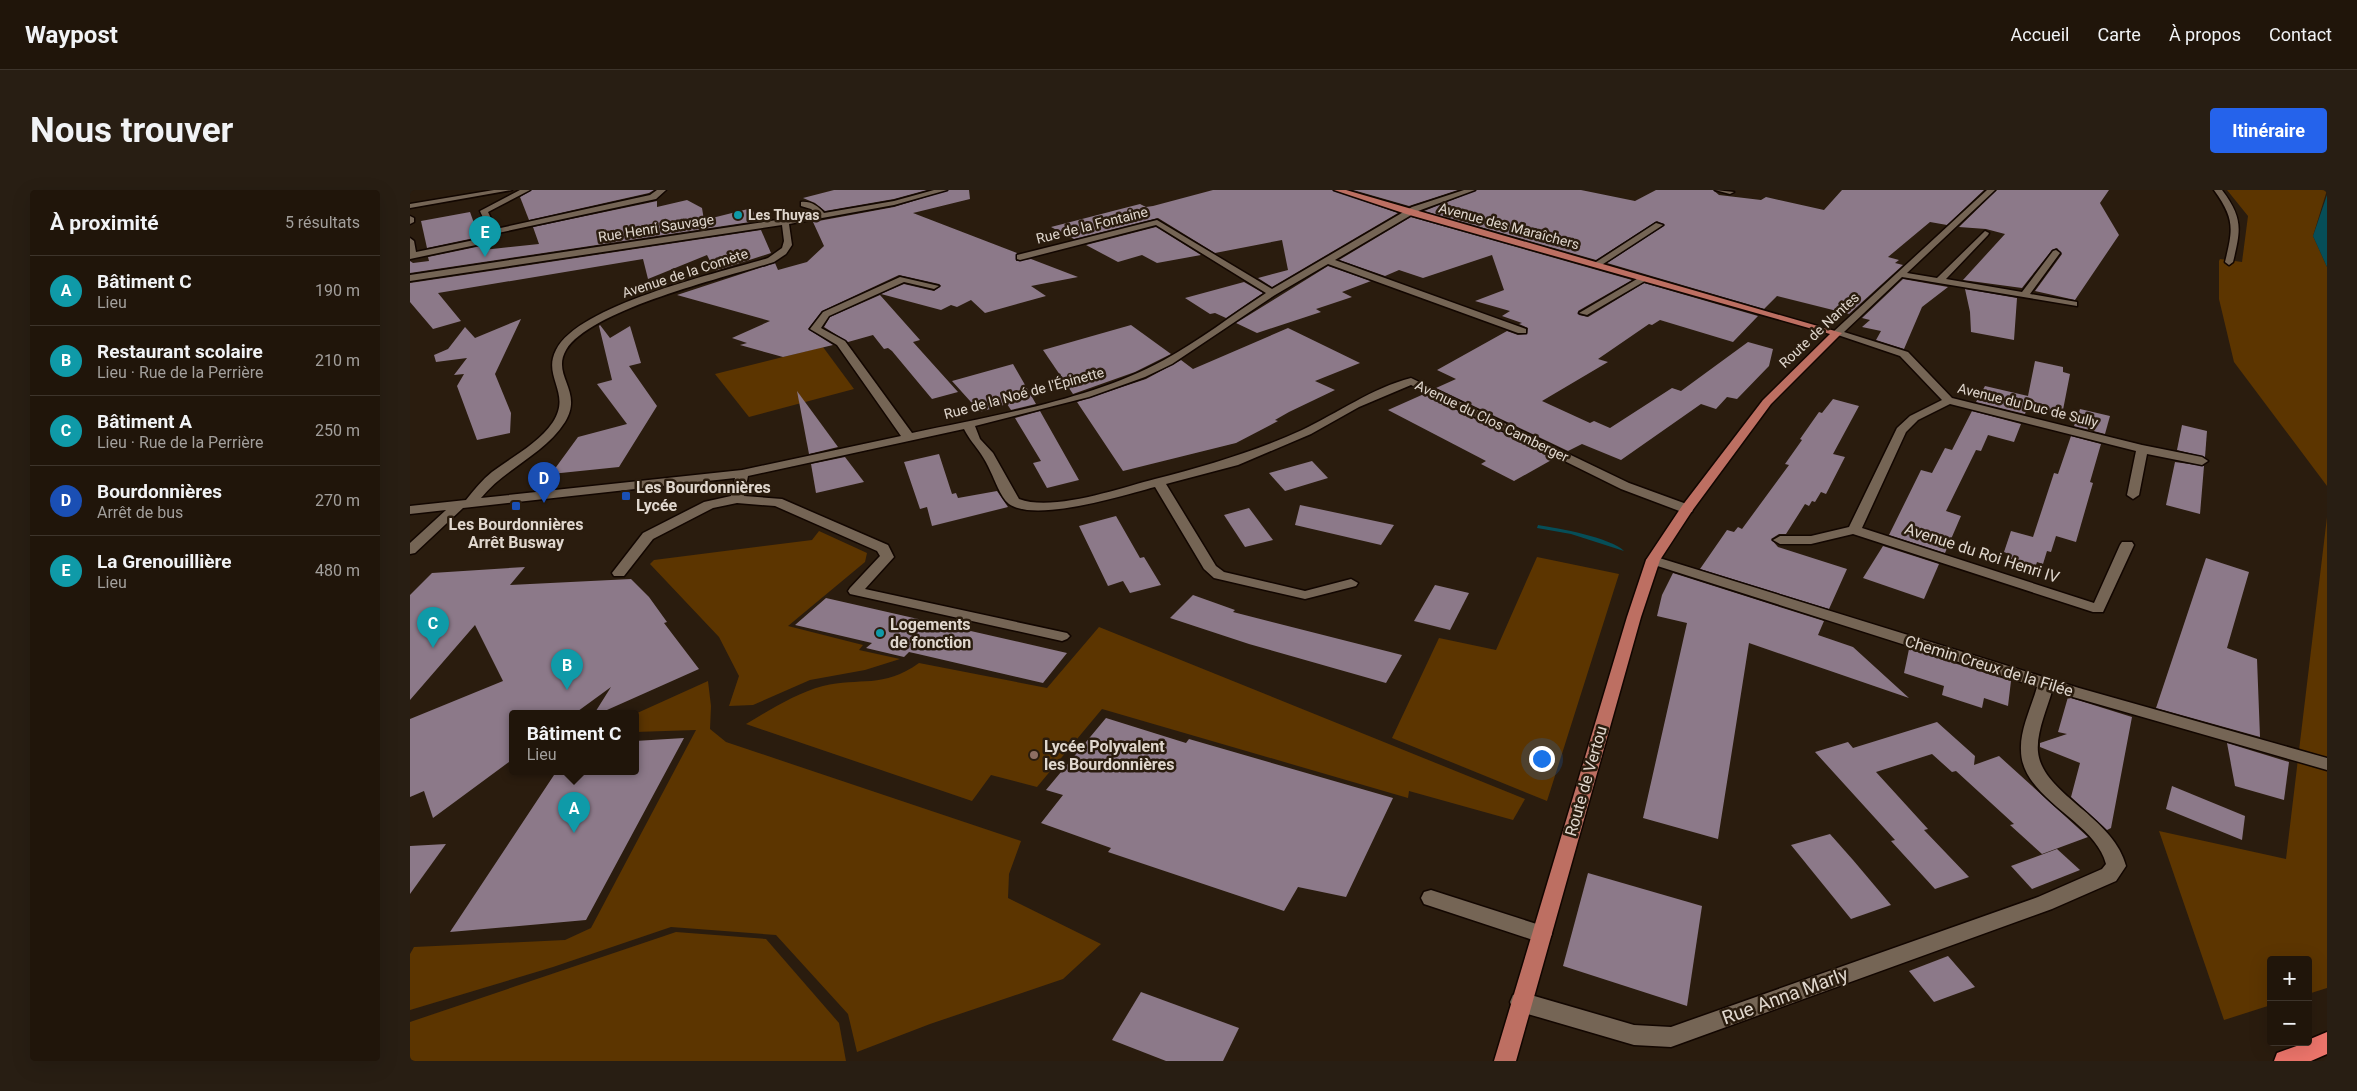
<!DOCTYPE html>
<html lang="fr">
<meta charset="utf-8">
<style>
:root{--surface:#20150a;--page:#281e13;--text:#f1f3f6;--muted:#a29f9c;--line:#3d342b;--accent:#2563eb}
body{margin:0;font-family:Roboto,sans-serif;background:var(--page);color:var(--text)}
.controls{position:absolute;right:15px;bottom:15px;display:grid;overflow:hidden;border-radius:5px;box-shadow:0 5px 20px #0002}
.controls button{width:45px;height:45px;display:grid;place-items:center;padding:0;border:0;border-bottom:1px solid var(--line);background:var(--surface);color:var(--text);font:25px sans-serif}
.you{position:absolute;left:1131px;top:568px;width:18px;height:18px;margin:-12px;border:4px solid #fff;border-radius:50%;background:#1a73e8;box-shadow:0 0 0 8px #1a73e833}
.badge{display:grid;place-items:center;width:32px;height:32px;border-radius:50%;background:var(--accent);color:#fff;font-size:16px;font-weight:700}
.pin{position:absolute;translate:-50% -41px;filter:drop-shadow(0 1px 2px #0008)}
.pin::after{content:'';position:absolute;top:26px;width:18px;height:15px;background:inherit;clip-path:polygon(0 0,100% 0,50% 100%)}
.popup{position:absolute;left:99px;top:520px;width:130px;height:65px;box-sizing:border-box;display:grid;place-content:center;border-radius:5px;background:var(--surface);filter:drop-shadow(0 1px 4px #0005);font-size:16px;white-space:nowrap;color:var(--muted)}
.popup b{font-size:19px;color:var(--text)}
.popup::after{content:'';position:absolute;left:50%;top:100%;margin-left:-10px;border:10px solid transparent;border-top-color:var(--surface)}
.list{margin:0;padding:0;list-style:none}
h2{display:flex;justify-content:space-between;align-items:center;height:65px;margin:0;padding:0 20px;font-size:21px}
h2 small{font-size:16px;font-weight:400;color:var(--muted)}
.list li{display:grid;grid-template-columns:32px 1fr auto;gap:15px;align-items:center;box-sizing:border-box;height:70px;padding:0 20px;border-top:1px solid var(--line)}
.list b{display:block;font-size:19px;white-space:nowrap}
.list p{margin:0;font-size:16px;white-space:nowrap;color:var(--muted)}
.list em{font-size:16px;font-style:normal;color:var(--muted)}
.map{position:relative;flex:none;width:1917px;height:871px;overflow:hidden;border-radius:5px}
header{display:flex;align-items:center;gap:30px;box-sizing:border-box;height:70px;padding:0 25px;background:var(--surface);border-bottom:1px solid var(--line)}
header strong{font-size:24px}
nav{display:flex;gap:28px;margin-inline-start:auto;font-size:18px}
.intro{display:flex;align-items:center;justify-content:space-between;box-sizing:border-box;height:120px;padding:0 30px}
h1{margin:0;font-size:35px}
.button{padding:12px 22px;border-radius:5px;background:var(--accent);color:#fff;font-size:18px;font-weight:700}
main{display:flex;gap:30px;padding:0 30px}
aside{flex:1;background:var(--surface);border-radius:5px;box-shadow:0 5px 20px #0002}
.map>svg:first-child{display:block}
.green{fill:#5c3500}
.water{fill:#064e58}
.building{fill:#8c7989}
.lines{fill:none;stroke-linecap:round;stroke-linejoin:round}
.minor-casing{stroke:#120600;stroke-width:3}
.major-casing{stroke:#120600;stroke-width:3}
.highway-casing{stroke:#120600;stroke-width:3}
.minor{fill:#756555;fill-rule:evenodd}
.major{fill:#bd6f62;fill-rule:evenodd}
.highway{fill:#ed756b;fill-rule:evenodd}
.culture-dot{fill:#0f9aa8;stroke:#2a1c0e;stroke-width:2}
.transit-dot{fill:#1a4fb4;stroke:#2a1c0e;stroke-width:2}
.education-dot{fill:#8d6e63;stroke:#2a1c0e;stroke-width:2}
.labels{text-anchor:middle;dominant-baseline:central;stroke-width:5;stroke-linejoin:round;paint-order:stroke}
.far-poi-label{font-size:14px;font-weight:bold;fill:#e0d7ce;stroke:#2a1c0e;text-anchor:start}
.far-street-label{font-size:14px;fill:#e0d7ce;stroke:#2a1c0e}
.poi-label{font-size:16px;font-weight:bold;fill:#e0d7ce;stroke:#2a1c0e;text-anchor:start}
.street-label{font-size:16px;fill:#e0d7ce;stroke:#2a1c0e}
.near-street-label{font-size:19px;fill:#e0d7ce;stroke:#2a1c0e}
</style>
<header>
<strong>Waypost</strong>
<nav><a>Accueil</a><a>Carte</a><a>À propos</a><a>Contact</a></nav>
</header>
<div class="intro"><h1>Nous trouver</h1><a class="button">Itinéraire</a></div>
<main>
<aside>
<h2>À proximité<small>5 résultats</small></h2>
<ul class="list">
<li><span class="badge" style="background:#0f9aa8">A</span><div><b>Bâtiment C</b><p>Lieu</p></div><em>190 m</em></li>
<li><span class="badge" style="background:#0f9aa8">B</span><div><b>Restaurant scolaire</b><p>Lieu · Rue de la Perrière</p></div><em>210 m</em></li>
<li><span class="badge" style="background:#0f9aa8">C</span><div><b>Bâtiment A</b><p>Lieu · Rue de la Perrière</p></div><em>250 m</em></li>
<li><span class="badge" style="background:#1a4fb4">D</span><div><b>Bourdonnières</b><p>Arrêt de bus</p></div><em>270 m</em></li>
<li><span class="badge" style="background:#0f9aa8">E</span><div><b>La Grenouillière</b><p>Lieu</p></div><em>480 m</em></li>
</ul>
</aside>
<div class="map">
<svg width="1917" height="871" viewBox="0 0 1917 871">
<rect width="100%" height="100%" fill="#2a1c0e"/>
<g class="green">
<polygon points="1817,0 1917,0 1903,46 1917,77 1917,296 1824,172 1809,109 1809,71 1810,69 1832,72 1838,26"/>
<polygon points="413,157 444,199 339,227 305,184"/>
<polygon points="1917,327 1917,798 1898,804 1898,770 1861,770 1861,815 1814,830 1749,641 1876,669"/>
<polygon points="409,341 457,363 455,372 378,436 453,455 449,460 490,469 455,480 400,490 343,515 319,516 329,486 309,447 240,374 244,370 402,350"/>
<polygon points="1127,367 1209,384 1137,611 982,548 1029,448 1086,460"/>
<path d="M689,437L1115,609L1103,630L999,601L998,608L692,519L627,597L581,585L562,611L336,534C360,520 386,503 413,496C450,487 473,499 509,473L637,498Z"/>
<polygon points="298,491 301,516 300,539 316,552 611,651 599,684 598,708 691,754 653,789 520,834 447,862 438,824 366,745 261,737 143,777 0,820 0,764 4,757 155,750 181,738 286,540 225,542 225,524"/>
<polygon points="266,742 356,749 429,833 436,871 0,871 0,832"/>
</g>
<g class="water">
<polygon points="1917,5 1917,77 1903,46"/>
<path d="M1128,335C1148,338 1202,348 1214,361L1161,344L1127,338Z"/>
</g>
<g class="building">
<polygon points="122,0 244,0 239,3 119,30 110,7"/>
<polygon points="424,0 517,0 484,9 415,21 405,13 393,8"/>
<polygon points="539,0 559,0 560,9 503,23 607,63 606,71 621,69 668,87 621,96 636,106 575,123 561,110 547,117 541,115 531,120 471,104 494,94 524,101 531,96 529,94 489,85 412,121 398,139 423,155 373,167 330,155 337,153 322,148 360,131 267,105 365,73 368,80 397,72 414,56 403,32 484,17"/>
<polygon points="803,0 922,0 988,23 862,97 848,88 878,80 872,50 805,63 748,28 664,49 641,37 730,14 736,17 743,16"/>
<polygon points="943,0 1048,0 999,16"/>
<polygon points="1067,0 1171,0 1225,11 1246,0 1303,0 1309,5 1351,10 1356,7 1414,20 1432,0 1574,0 1537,35 1520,32 1478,67 1489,70 1485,73 1493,75 1439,124 1367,106 1354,119 1197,73 1255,35 1247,31 1186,70 1014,21"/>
<polygon points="1587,0 1699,0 1690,13 1709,45 1665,110 1625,101 1652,64 1647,58 1642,60 1612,98 1553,90 1595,44 1576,39 1549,37"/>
<polygon points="277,10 292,18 294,30 342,18 347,31 0,83 0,71 3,73 19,71 18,67 71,56 73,60 129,54 123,37 247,11 247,17"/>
<polygon points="60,22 69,47 17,58 11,31"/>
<polygon points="1001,27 1222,90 1168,121 1169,125 1178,127 1234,93 1348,126 1323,152 1250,130 1242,135 1239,134 1188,169 1198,172 1132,211 1180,233 1184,231 1200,238 1262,198 1271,201 1338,152 1363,159 1359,176 1327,209 1317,207 1306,219 1291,214 1211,270 1172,254 1158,261 1026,198 1046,189 1027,180 1097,141 1108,145 1117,144 1118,138 1109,134 1112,133 1092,126 1100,121 1065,111 1094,100 1082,65 1013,88 989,80 975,86 929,70"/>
<polygon points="746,37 791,65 747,73 732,65 708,72 676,55"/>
<polygon points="351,40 361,63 305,81 297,65 238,89 233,69 28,103 51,131 23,139 0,112 0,93"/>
<polygon points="918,76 961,91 932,102 942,107 906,119 911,122 847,143 826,133"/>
<polygon points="1493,89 1538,97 1512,117 1494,159 1466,150 1471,141 1452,137 1460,130 1452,128"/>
<polygon points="834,92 853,103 816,128 805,123 800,124 775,108"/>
<polygon points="1555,99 1607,108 1604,150 1561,142 1560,122"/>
<polygon points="470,105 510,150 503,152 548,202 522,209 482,161 478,158 474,159 463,145 438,152 414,137 420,127"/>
<polygon points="111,129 85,184 101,223 100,243 67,250 47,196 54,184 44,185 57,168 26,172 24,165 38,159 55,137 65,148"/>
<polygon points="190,135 200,148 220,136 231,173 219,176 247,216 209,277 141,284 168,247 217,234 187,194 202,190 189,136"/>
<polygon points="721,135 761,164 725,182 663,204 633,160"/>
<polygon points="878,138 950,173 905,191 925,200 879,222 865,230 868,231 826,253 713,281 667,212 736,189 771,170 783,179"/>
<polygon points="1625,171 1653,177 1653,182 1660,184 1652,225 1618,216 1615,224 1566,212 1575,196 1618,206"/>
<polygon points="603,174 626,214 601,220 597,214 570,222 542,191"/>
<polygon points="387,201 428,257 399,264"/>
<polygon points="1014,204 1145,268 1104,291 1071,274 1076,271 978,220"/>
<polygon points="1423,209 1449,216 1423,264 1435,267 1416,304 1411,302 1405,312 1402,311 1399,316 1395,314 1376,344 1369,344 1361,349 1368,357 1437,379 1419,419 1290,379 1317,340 1324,342 1328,337 1332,339 1379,275 1375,274 1392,250 1390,249 1409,222 1412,223"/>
<polygon points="1670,219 1700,226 1695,244 1664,236"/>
<polygon points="630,221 669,290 637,298 623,273 631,271 605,228"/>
<polygon points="1562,221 1611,234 1604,252 1578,245 1571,261 1566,260 1536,321 1551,326 1535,363 1479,345 1511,280 1522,283 1535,258 1542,260"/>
<polygon points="1772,235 1797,241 1795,267 1767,260"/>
<polygon points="1661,246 1691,254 1680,292 1683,293 1666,352 1646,346 1641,362 1637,361 1633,374 1627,372 1625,378 1597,370 1599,364 1594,362 1601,341 1623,347 1644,283 1648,284"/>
<polygon points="529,264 542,304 546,303 548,308 587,301 598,317 522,336 517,317 510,319 494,272"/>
<polygon points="435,267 454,292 406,303 401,274"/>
<polygon points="902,271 918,288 875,301 859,283"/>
<polygon points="1765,272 1794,276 1790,324 1756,315"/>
<polygon points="890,315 984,335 971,355 885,335"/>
<polygon points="839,318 863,350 835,357 814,325"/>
<polygon points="706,326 730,368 734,367 751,395 720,403 713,391 698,396 669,336"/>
<polygon points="1473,356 1529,374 1514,409 1453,388"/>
<polygon points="1796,368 1839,382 1817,458 1847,469 1850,547 1746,518"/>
<polygon points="115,377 100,395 221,389 239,407 257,432 254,433 289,479 188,524 184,524 201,497 164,524 103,524 103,569 23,628 14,601 0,607 0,529 93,491 65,435 0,510 0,405 22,383"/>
<polygon points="1263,383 1414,431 1408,445 1443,457 1499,508 1339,453 1308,649 1233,628 1277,433 1247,426 1252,405"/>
<polygon points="1025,395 1059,403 1040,440 1004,431"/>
<polygon points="783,405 825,420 823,422 992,465 976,493 839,454 760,428"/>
<polygon points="416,408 530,434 657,463 633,493 508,464 499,462 494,467 456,458 462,453 385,435"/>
<polygon points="1499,459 1601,491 1598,516 1574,508 1572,518 1532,505 1534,496 1494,483"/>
<polygon points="1658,507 1722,527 1701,638 1697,640 1661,607 1670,573 1630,557 1630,553 1657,544 1648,542"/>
<polygon points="696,528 776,553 779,549 983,608 936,707 888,697 874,721 698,662 701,658 631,633 653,605 636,600"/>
<polygon points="1527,532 1565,566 1564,575 1589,566 1678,647 1632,664 1600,635 1604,634 1546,581 1542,582 1522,564 1466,582 1518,639 1514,640 1559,687 1525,699 1481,651 1485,650 1405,562 1438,552 1443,558"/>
<polygon points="274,548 176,730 40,742 146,582 225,582 225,551"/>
<polygon points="1817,553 1879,572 1874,610 1825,596"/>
<polygon points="1762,596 1835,626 1832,650 1756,619"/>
<polygon points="1420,644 1443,670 1481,715 1441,729 1381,655"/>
<polygon points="36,654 0,704 0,656"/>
<polygon points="1647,659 1670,680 1622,699 1601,676"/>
<polygon points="1178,683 1292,716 1277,816 1153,776"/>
<polygon points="1538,766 1565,797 1524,812 1499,781"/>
<polygon points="731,802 829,838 813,871 756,871 702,850"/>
</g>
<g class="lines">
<g class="minor-casing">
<g id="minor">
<polygon points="84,0 102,0 0,18 0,14"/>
<polygon points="110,0 120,0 78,22 86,39 240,5 247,0 256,0 246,9 88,43 85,51 0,69 0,48 4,51 6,62 79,47 81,45 70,21"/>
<path d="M524,0H537L484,15L379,34L382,55L376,64L364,72C317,87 181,119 156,160C141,186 174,201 155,232C134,265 95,278 71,308L332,280L491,246L427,155L400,139L413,122L490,87L529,96L524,99L494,92L419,126L411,138L435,151L502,243C582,226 681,210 754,170C789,151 822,125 856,103L746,35L610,70L607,69V65L747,30L862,99L1002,17L1054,0H1065L1008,21L925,70L1116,139V143H1108L918,74L865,105L762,174L735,187L679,207L565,236L570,249L583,263L609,309C643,322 710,298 745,289C795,276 844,262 892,240C928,223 962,198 1001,188L1219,293L1282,316L1283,319L1282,322H1272L1211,299L1001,195L949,217L901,244L828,275L756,294L806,376L814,382L895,401L941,389L948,393L946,396L895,409L804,388L794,379L745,297C714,305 626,333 599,314C594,310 591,304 588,298C583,287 578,274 571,264C565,255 559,249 554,239L338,286L334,306L372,309L478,355L484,367L455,399L657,443L660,446L657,449L652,451L440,404L438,401L440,398L470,366L467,361L365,316L327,313L303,318L243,349L214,386H204L202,383L233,343L294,312L321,306L325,288L53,318L5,363L0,364V353L36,320L0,324V316L56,310C64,300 72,290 82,282C103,266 128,254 143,232C162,203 132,187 146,160C169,114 309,83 358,68L372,58L374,51L372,35L0,91V85L407,24L401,19L391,16V12C401,11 408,16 414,23L484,11Z"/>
<polygon points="1305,0 1324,2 1320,4"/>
<polygon points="1577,0 1585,0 1497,83 1527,88 1575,41 1579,43 1578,45 1536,89 1612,102 1643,61 1646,60 1650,63 1620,104 1667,112 1667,116 1492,87 1434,142 1498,162 1542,208 1732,255 1792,267 1798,271 1792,275 1737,264 1729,305 1723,309 1717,305 1726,261 1540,214 1508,230 1496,242 1452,338 1684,413 1710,355 1712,352 1722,352 1724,355 1693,422 1683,422 1443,344 1401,354 1370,354 1363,350 1370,346 1401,346 1439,337 1487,238 1500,226 1532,210 1490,166 1422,143"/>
<path d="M1804,0H1812C1833,28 1831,39 1823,72L1819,75L1815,72C1823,39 1825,29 1804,0Z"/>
<polygon points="0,26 4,28 4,32 0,34"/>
<polygon points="1246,33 1253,35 1190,76 1183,74"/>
<polygon points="1232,86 1240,88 1177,125 1169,123"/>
<path d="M1243,366L1669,498L1917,568V580L1642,501C1637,519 1626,543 1628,562C1632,604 1704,627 1716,676L1706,691L1642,719L1261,857L1224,855L1111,822L1103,819L1100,812L1103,805L1111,802L1224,835L1261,837L1628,707L1692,679L1696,674C1685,630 1611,609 1611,560C1610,539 1622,516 1627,497L1238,373L1236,370Z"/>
<polygon points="1021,700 1139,738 1142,744 1139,750 1132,753 1014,714 1011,708 1014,702"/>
</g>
</g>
<g class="major-casing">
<polygon id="major" points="924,0 936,0 1432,143 1361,214 1282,321 1250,370 1231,427 1106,871 1084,871 1217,427 1236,370 1272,316 1353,210 1420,144 996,24"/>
</g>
<g class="highway-casing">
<polygon id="highway" points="1917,842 1917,864 1901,871 1864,871 1867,863 1898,852 1898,850"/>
</g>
<use href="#minor" class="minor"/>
<use href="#major" class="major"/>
<use href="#highway" class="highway"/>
</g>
<g class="culture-dot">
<circle cx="328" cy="25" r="5"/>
<circle cx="470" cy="443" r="5"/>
</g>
<g class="transit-dot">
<rect x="211" y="301" width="10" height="10" rx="2.5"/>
<rect x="101" y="311" width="10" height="10" rx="2.5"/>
</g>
<circle class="education-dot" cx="624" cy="565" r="5"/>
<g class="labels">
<g class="far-poi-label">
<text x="338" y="25">Les Thuyas</text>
</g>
<g class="far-street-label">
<text transform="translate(682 35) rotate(-14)">Rue de la Fontaine</text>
<text transform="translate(1099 36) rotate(15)">Avenue des Maraîchers</text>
<text transform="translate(246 38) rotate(-9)">Rue Henri Sauvage</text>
<text transform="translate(275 83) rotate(-18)">Avenue de la Comète</text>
<text transform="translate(1409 140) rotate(-43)">Route de Nantes</text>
<text transform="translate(614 203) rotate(-15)">Rue de la Noé de l'Épinette</text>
<text transform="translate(1618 215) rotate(14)">Avenue du Duc de Sully</text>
<text transform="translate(1082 231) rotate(26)">Avenue du Clos Camberger</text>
</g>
<g class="poi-label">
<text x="226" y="297">Les Bourdonnières<tspan x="226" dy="18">Lycée</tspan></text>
<text x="106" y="334" text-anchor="middle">Les Bourdonnières<tspan x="106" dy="18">Arrêt Busway</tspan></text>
<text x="480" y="434">Logements<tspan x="480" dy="18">de fonction</tspan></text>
<text x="634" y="556">Lycée Polyvalent<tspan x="634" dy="18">les Bourdonnières</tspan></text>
</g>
<g class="street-label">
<text transform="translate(1572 363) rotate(18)">Avenue du Roi Henri IV</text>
<text transform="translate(1579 476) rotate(17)">Chemin Creux de la Filée</text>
<text transform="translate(1176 591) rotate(-74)">Route de Vertou</text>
</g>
<g class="near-street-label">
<text transform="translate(1375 806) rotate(-20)">Rue Anna Marly</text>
</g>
</g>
</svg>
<div class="controls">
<button>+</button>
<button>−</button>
</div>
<div class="you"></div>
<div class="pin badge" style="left:164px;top:643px;background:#0f9aa8">A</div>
<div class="popup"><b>Bâtiment C</b>Lieu</div>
<div class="pin badge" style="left:157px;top:500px;background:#0f9aa8">B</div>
<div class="pin badge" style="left:23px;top:458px;background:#0f9aa8">C</div>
<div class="pin badge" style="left:134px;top:313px;background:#1a4fb4">D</div>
<div class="pin badge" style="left:75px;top:67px;background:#0f9aa8">E</div>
</div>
</main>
